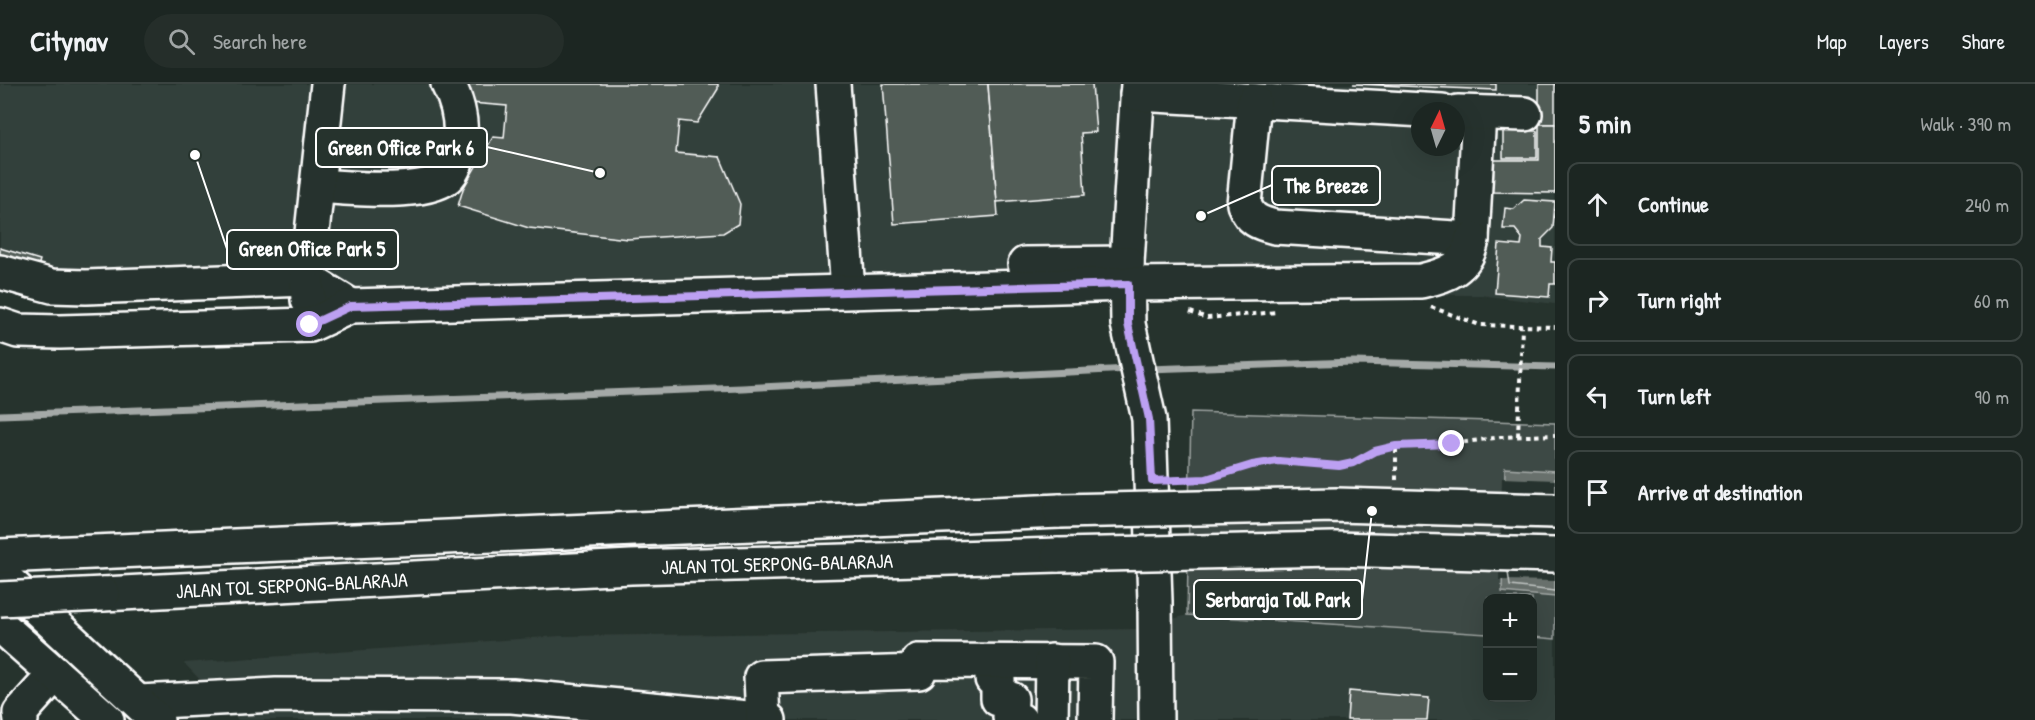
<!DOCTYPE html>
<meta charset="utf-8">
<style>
:root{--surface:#1c2622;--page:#252e2a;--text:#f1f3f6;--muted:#a0a5a5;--line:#3a4340}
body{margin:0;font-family:"Patrick Hand",sans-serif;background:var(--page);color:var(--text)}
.controls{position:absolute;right:18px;bottom:18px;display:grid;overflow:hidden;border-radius:12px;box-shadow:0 6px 24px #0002}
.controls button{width:54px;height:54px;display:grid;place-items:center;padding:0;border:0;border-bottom:2px solid var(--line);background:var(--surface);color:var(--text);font:30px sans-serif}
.compass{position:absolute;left:1411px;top:18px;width:54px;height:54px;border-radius:50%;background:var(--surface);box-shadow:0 6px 24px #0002;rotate:5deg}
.stop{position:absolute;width:18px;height:18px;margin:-14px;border:4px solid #bca0f2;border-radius:50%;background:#fff}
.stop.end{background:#bca0f2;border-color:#fff;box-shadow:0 2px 6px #0008}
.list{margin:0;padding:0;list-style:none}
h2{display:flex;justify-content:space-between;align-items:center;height:78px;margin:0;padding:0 24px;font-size:26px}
h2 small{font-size:20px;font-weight:400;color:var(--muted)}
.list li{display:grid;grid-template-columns:39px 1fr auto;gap:18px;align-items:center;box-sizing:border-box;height:84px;margin:0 12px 12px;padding:0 12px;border:2px solid var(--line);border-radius:12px}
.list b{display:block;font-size:22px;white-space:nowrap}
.list em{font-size:20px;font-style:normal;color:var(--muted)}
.icon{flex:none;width:33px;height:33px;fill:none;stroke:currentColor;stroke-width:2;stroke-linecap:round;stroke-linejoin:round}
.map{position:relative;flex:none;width:1555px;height:636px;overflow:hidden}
header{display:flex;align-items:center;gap:36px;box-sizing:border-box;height:84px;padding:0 30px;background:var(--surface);border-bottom:2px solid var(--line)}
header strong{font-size:28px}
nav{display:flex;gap:33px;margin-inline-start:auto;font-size:21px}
.search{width:420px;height:54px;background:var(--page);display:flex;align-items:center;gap:15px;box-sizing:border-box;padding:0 21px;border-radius:33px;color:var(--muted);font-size:22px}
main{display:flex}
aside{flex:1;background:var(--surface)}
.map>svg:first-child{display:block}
.built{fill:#333f3a;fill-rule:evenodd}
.green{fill:#3e4944;stroke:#9ea4a2;stroke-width:1.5}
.water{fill:#67706c;stroke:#a4a9a7;stroke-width:1.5}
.pier{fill:#26332d}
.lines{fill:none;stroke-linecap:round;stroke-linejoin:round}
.shore{stroke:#c2c6c4;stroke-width:1.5}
.stream{stroke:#a4a9a7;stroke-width:7}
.building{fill:#515c57;stroke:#fff;stroke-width:1.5}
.minor-casing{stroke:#fff;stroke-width:38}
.major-casing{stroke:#fff;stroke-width:38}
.highway-casing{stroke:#fff;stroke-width:38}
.path{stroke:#fff;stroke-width:4;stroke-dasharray:4.5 4.5;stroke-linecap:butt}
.minor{stroke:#26332d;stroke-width:33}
.major{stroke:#26332d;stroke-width:33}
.highway{stroke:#26332d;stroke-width:33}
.highway-bridge-casing{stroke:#fff;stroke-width:38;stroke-linecap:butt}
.highway-bridge{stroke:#26332d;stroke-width:33}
.route{stroke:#bca0f2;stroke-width:8}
.labels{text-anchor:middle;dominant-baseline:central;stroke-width:4.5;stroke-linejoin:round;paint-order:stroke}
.street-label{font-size:20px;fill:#fff;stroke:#26332d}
.leader{fill:none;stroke:#fff;stroke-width:2}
.callout-dot{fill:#fff;stroke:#26332d;stroke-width:2}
.callout{fill:#26332d;stroke:#fff;stroke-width:2}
.callout-label{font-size:21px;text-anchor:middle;font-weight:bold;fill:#fff}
</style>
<header>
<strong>Citynav</strong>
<div class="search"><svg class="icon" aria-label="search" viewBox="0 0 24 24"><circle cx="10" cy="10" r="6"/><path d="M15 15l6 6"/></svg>Search here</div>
<nav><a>Map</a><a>Layers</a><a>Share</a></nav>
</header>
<main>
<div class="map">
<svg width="1555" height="636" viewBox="0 0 1555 636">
<rect width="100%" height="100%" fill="#26332d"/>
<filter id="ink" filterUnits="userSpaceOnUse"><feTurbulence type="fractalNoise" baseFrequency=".0167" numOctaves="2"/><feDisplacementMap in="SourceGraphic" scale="12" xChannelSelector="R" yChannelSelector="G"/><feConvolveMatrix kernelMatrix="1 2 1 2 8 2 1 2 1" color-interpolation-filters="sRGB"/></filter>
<g filter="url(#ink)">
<g class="built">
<path d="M0,0H1555V220L1479,211L1130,210L852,201L0,209ZM1420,27H1456V63H1420Z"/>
<polygon points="1187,531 1487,550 1488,614 1532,614 1533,553 1555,555 1555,636 238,636 184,579 559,552 1138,545"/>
</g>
<polygon class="green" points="1191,328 1555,339 1555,555 1533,553 1532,514 1488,514 1487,550 1187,531"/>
<polygon class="water" points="1505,384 1555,387 1555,513 1502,508"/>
<polygon class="pier" points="1502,394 1555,396 1555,497 1499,496"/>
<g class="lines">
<polyline class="shore" points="1508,488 1510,502 1555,507"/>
<g class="stream">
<polyline points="1148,285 1354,278 1555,283"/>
<polyline points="0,331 742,304 1130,285"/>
</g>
</g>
<g class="building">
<polygon points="461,0 718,0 718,5 697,39 679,37 676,69 720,73 740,120 738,140 723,149 628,155 529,144 458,122 463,105 493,53 504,54 507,22 471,19"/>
<polygon points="883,0 988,0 998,132 894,140"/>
<polygon points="988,0 1092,0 1096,48 1081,49 1085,111 997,118"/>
<polygon points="1353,0 1496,0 1496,6"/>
<rect x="1539" y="0" width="16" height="40"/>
<polygon points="1539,40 1555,40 1555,109 1492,108 1492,76 1539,76"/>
<rect x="1503" y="47" width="34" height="27"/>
<polygon points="1524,116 1555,118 1553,144 1542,155 1542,163 1552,164 1551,178 1555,178 1555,200 1550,200 1549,213 1495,209 1499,160 1521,162 1522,154 1515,145 1503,145 1505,124 1514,125"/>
<polygon points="0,164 40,176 28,215 0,206"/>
<polygon points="1349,607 1429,614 1427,636 1347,636"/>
</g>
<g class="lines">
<g class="minor-casing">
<g id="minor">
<polyline points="833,0 848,207"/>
<polyline points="1138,0 1127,179 1128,240 1149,335 1155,517 1156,636"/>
<polyline points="1137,10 1442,27"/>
<path d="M1254,17L1244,120C1250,136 1259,139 1275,143L1472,155L1479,29"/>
<polyline points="1458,28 1525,30"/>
<path d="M318,102C348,104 423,112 447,93C456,86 458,69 460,59C462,38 458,18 448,0"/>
<polyline points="1025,180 1127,179"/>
<polyline points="0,188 52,202 86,203 307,195 351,222"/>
<polyline points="308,216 307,195 328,0"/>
<path d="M0,241L18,247L60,248L310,241L351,222L1128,200L1421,197C1448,191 1467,184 1472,155"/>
<polyline points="992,595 998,595 998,615 1011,615 1010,634 1020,636"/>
<polyline points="139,618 276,611 512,612 769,636"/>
<polyline points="763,635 761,593 919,588 918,577 1096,578 1095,636"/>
<polyline points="21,636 20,629 55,590"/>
<polyline points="1051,636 1052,577"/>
</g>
</g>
<g class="major-casing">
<g id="major">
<polyline points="0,490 157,636"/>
<polyline points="0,541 107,636"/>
</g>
</g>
<g class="highway-casing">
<g id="highway">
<polyline points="0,472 1060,427"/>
<path id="s1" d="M103,510L631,483L1059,471"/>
</g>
</g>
<g class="path">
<polyline points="1431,223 1480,241 1555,243"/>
<polyline points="1190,228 1207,234 1278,228"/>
<polyline points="1518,352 1522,243"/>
<polyline points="1209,394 1252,381 1278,377 1339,382 1353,379 1375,367 1396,362 1452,360 1501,353 1555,351"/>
<polyline points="1396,396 1396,362"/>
</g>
<use href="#minor" class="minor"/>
<use href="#major" class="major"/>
<use href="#highway" class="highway"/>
<g class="highway-bridge-casing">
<g id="highway-bridge">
<polyline points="1060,427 1336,421 1555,427"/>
<polyline points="1059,471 1335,465 1555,471"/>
<polyline points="0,515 103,510"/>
</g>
</g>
<use href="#highway-bridge" class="highway-bridge"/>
</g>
</g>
<g class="lines" filter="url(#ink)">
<polyline class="route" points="310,241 351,222 1128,200 1128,240 1149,335 1152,397 1206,395 1252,381 1278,377 1339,382 1353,379 1375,367 1396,362 1452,360"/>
</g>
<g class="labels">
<g class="street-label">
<text stroke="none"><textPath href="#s1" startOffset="675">JALAN TOL SERPONG–BALARAJA</textPath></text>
<text stroke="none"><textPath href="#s1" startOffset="189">JALAN TOL SERPONG–BALARAJA</textPath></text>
</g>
</g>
<path class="leader" d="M600 89L487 63M1201 132L1272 101M195 71L227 165M1372 427L1362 516"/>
<g class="callout-dot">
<circle cx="600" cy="89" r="6"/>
<circle cx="1201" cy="132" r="6"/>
<circle cx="195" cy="71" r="6"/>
<circle cx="1372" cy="427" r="6"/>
</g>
<g class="callout">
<rect x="316" y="44" width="171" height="39" rx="6"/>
<rect x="1272" y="82" width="108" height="39" rx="6"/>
<rect x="227" y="146" width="171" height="39" rx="6"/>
<rect x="1194" y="496" width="168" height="39" rx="6"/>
</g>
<g class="callout-label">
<text x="401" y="71">Green Office Park 6</text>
<text x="1326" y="109">The Breeze</text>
<text x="312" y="172">Green Office Park 5</text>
<text x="1278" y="523">Serbaraja Toll Park</text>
</g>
</svg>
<div class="controls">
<button>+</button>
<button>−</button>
</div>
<svg class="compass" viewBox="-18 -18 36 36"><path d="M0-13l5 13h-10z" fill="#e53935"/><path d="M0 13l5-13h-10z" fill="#a0a5a5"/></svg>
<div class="stop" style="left:310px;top:241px"></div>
<div class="stop end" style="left:1452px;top:360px"></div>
</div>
<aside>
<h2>5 min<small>Walk · 390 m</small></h2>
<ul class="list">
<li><svg class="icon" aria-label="ahead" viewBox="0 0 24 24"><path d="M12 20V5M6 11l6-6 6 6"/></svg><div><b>Continue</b></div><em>240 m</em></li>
<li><svg class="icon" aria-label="right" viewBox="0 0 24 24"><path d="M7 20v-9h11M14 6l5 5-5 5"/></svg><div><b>Turn right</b></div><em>60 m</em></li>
<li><svg class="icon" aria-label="left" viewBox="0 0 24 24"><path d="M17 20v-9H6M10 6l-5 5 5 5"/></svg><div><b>Turn left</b></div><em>90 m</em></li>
<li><svg class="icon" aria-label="arrive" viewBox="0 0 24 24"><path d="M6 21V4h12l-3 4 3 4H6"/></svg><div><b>Arrive at destination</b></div></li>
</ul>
</aside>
</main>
